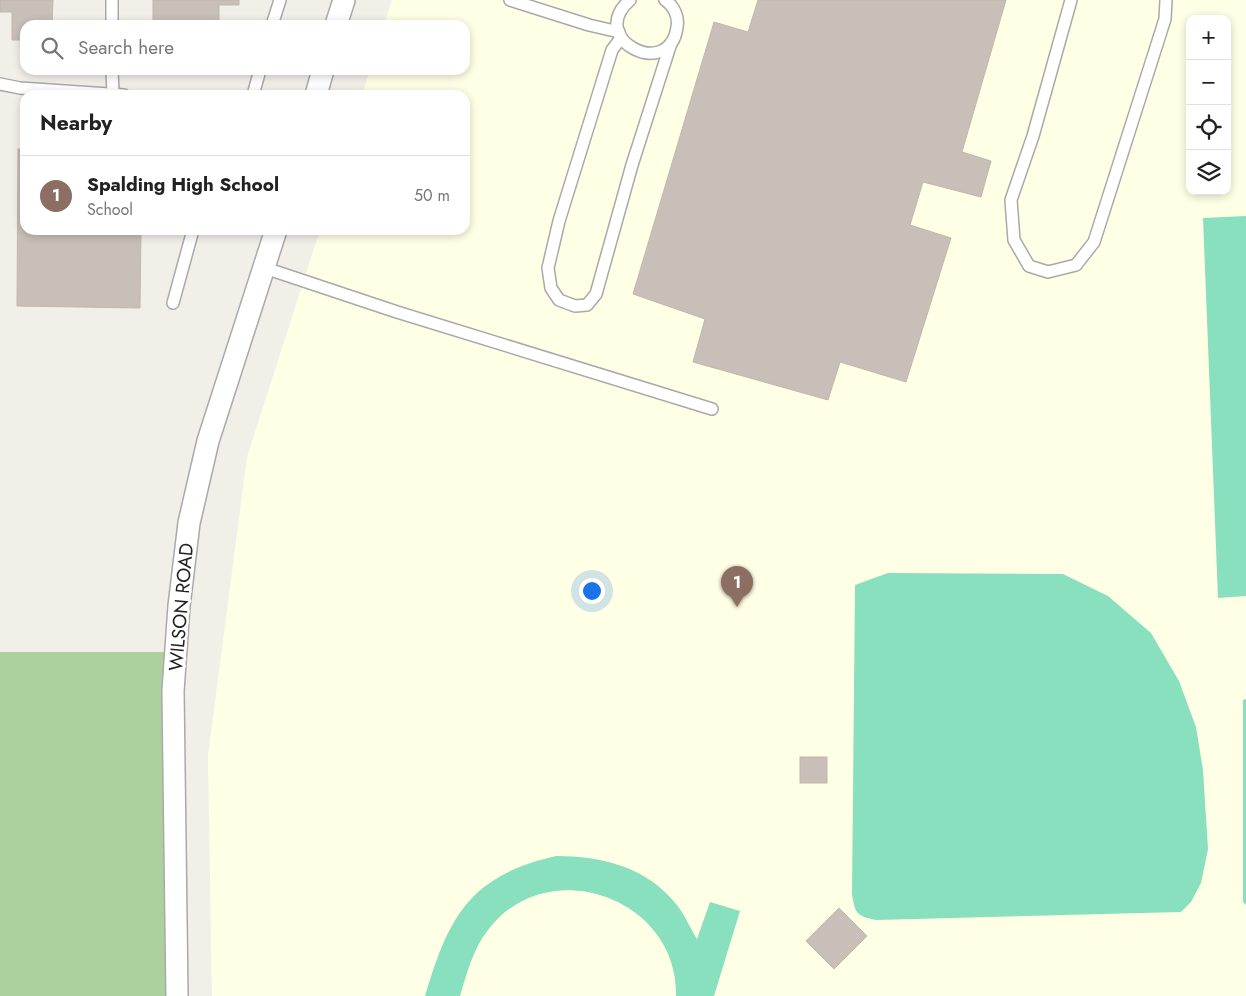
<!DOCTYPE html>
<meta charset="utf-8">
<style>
:root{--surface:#fff;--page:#f6f6f6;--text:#222;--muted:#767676;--line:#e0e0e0;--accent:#d40000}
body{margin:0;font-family:Jost,sans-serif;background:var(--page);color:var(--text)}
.controls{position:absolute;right:15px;top:15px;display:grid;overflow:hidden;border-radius:10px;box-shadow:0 2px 8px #0003}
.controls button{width:45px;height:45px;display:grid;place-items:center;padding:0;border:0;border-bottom:1px solid var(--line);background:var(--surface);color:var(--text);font:25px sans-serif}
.you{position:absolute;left:591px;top:590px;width:18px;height:18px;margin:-12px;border:4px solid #fff;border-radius:50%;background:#1a73e8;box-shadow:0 0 0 8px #1a73e833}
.badge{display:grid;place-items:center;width:32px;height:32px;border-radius:50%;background:var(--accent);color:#fff;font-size:16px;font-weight:700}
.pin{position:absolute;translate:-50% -41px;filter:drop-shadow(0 1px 2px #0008)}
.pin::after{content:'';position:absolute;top:26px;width:18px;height:15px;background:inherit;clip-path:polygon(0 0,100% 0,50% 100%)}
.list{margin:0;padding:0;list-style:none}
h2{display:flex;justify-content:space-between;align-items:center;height:65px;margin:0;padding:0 20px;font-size:21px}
h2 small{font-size:16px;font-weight:400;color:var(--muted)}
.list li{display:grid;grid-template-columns:32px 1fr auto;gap:15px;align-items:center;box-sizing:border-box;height:80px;padding:0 20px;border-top:1px solid var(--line)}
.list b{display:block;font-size:19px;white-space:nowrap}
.list p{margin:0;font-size:16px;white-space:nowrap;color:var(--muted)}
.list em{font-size:16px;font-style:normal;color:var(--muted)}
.icon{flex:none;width:28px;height:28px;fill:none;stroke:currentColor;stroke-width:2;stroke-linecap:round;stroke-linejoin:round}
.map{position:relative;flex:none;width:1246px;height:996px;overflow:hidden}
.search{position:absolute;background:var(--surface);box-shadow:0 2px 8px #0003;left:20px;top:20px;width:450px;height:55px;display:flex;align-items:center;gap:12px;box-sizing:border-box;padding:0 18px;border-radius:15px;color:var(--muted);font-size:19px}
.panel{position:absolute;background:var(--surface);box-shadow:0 2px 8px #0003;left:20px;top:90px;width:450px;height:145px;border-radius:15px}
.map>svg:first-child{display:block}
.education{fill:#ffffe5;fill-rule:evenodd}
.forest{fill:#add19e}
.pitch{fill:#88e0be}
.building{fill:#c7bfb8;stroke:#c4b6ab}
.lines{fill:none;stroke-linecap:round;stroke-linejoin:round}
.service-casing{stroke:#a9a9a9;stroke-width:14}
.minor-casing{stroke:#a9a9a9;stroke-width:24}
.service{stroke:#fff;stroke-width:11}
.minor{stroke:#fff;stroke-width:21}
.labels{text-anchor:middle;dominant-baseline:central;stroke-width:5;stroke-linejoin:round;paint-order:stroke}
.street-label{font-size:19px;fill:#222;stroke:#fff}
</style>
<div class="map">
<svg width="1246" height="996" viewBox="0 0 1246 996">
<rect width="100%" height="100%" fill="#f2efe9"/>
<path class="education" d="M392,0H1246V996H212L208,756L247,457L320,230H465V95H362L370,70H465V25H384ZM1190,19H1227V191H1190Z"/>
<polygon class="forest" points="0,652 177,652 174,996 0,996"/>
<g class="pitch">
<polygon points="1246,216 1246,596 1218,598 1203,218"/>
<path d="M888,573L1063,574L1108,596L1151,633L1179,681L1196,727L1203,770L1208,849L1201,883L1191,902L1181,912L876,920C856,916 855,913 852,894L855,585Z"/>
<polygon points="1246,699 1246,905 1243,902 1243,700"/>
<path d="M556,856C602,856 647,867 677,905C685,915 690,928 697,939L710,902L740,911L714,996H676C679,898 547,851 488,930C473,949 467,973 460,996H425C449,916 469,876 556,856Z"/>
</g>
<g class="building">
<polygon points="0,0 53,0 52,25 25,25 25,40 12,40 12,12 0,12"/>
<polygon points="153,0 239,0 239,5 219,5 219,25 153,25"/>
<polygon points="758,0 1006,0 962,152 991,161 981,197 923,182 910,225 951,238 906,382 840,362 828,400 693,362 705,319 633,294 714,22 748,32"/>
<polygon points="18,149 25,149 25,230 141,230 140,308 17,306"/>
<rect x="800" y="757" width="27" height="26"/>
<polygon points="839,908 867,936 834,969 806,941"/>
</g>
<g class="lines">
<g class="service-casing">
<g id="service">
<polyline points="112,0 112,25"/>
<polyline points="510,0 589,25 619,32"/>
<path d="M630,0C585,39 670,82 677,27C679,17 674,6 665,0"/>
<polyline points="1071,0 1033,136 1011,200 1014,240 1029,266 1048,272 1076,265 1094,242 1165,19 1166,0"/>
<polyline points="272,25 280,0"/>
<polyline points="621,38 612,50 559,221 548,268 551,288 559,300 575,306 587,305 596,294 632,165 671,43"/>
<polyline points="112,70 113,94"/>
<polyline points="0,84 20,88 124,95"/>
<polyline points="253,95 260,70"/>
<polyline points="265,268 397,312 712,409"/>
<polyline points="173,303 193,230"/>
</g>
</g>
<g class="minor-casing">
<g id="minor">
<polyline points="336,25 344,0"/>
<polyline points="316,95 323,70"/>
<polyline points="177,996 173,691 179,606 189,523 208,441 276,230"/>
</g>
</g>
<use href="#service" class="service"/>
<use href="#minor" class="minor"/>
</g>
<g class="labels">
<g class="street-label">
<text transform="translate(181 607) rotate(-85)">WILSON ROAD</text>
</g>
</g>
</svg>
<div class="controls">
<button>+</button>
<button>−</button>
<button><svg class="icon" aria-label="locate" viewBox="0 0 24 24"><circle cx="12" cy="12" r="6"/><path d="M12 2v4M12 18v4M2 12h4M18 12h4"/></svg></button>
<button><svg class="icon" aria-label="layers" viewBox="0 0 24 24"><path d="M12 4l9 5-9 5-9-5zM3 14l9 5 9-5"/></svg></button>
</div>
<div class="you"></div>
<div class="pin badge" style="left:737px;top:607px;background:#8d6e63">1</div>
<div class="search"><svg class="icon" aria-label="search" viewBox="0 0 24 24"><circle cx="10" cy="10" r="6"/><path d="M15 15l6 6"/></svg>Search here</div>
<section class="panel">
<h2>Nearby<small></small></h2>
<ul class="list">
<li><span class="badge" style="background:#8d6e63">1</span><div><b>Spalding High School</b><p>School</p></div><em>50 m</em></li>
</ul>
</section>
</div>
